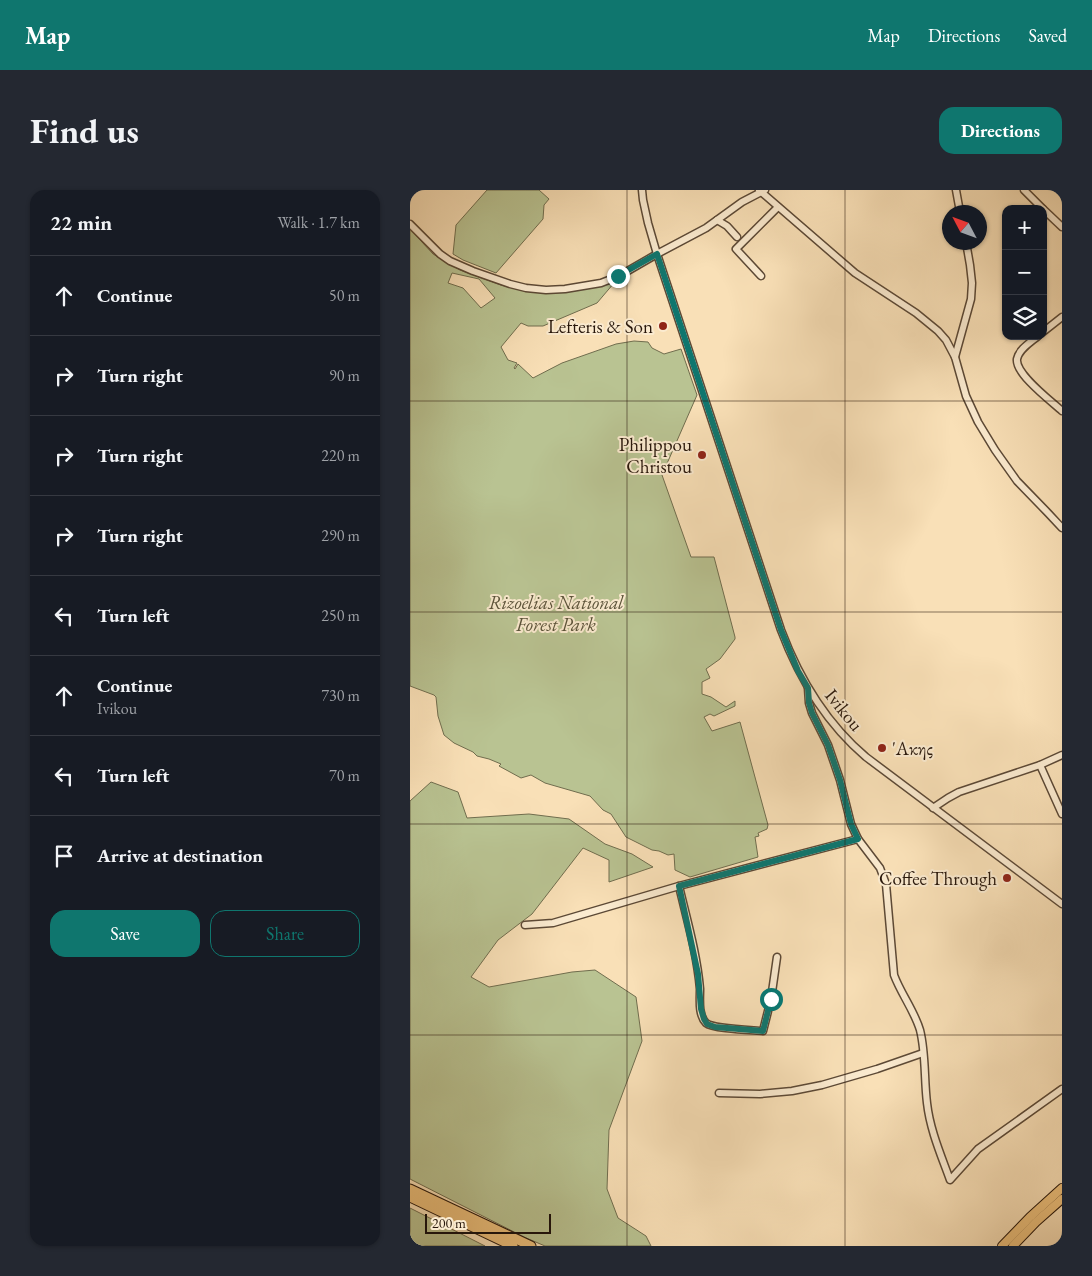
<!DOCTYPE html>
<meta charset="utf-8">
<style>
:root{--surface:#171b24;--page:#242831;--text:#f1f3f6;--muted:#9ea1a6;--line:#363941;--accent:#0f766e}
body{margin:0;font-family:"EB Garamond",serif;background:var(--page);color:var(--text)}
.controls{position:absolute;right:15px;top:15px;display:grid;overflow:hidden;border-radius:10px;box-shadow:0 1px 4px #0004}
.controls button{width:45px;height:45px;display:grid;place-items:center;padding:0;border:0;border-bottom:1px solid var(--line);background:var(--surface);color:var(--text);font:25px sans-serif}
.compass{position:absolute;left:532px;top:15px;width:45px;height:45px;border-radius:50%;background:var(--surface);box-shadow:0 1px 4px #0004;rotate:311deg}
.scale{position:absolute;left:15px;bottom:12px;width:126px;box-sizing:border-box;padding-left:5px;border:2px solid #28170b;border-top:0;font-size:14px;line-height:18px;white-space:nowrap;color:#28170b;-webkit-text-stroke:4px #fbebd0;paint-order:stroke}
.stop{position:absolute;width:15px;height:15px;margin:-11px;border:4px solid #0f766e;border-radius:50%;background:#fff}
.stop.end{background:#0f766e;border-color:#fff;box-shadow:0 1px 5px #0008}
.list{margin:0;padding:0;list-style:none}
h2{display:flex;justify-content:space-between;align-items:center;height:65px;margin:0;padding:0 20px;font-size:21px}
h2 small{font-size:16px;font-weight:400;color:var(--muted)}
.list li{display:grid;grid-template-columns:32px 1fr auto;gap:15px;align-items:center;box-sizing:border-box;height:80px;padding:0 20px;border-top:1px solid var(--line)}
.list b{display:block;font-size:19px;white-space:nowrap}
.list p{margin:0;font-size:16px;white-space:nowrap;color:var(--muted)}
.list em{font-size:16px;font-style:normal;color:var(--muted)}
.actions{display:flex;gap:10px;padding:15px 20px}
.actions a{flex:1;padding:11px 0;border:1px solid var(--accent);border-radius:15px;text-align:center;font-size:18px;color:var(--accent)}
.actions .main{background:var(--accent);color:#fff}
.icon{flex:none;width:28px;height:28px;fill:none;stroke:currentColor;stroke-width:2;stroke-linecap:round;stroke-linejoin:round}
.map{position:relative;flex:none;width:652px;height:1056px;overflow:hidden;border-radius:15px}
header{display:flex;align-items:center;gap:30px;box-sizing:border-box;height:70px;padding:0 25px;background:var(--accent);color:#fff}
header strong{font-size:24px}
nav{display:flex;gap:28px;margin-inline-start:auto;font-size:18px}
.intro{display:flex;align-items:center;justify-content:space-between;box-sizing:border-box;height:120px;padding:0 30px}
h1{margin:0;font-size:35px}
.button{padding:12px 22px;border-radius:15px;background:var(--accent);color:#fff;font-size:18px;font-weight:700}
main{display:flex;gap:30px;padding:0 30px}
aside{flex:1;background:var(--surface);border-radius:15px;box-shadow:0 1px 4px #0004}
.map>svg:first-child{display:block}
.green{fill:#b9c392;stroke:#706d4e;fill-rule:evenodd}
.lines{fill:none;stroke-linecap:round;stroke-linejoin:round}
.minor-casing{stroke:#5c4936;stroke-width:9}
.major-casing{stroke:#28170b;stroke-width:10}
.highway-casing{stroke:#28170b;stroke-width:11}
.minor{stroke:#fbebd0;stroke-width:6}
.major{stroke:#ecc07c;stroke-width:8}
.highway{stroke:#ecc07c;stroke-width:9}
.route{stroke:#0f766e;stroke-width:6}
.grid{fill:none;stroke:#28170b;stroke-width:1;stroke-opacity:0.55}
.poi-dot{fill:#8f2418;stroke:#fbebd0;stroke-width:2}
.labels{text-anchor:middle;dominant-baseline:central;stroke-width:4;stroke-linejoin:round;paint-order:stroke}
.poi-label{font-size:19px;fill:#28170b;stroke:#fbebd0;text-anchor:end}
.park-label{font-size:19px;font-style:italic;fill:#5b533a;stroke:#fbebd0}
.street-label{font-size:19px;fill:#28170b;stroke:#fbebd0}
</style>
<header>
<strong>Map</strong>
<nav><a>Map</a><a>Directions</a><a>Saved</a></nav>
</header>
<div class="intro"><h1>Find us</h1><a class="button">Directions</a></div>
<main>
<aside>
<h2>22 min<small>Walk · 1.7 km</small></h2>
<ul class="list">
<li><svg class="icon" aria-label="ahead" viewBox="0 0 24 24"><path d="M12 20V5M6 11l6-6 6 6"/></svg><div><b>Continue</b></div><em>50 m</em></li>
<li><svg class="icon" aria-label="right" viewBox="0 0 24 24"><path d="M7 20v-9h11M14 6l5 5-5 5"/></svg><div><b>Turn right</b></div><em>90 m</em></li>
<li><svg class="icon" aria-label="right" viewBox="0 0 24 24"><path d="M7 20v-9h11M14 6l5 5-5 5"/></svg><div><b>Turn right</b></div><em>220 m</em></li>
<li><svg class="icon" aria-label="right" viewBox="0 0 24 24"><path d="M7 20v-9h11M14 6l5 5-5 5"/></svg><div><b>Turn right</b></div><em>290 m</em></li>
<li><svg class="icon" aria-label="left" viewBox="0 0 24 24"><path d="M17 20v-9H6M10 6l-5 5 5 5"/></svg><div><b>Turn left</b></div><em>250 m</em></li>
<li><svg class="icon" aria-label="ahead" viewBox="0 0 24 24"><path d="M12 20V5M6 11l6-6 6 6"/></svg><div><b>Continue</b><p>Ivikou</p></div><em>730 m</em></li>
<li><svg class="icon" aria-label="left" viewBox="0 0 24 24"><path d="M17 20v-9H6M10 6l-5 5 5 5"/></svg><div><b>Turn left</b></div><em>70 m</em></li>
<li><svg class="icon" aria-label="arrive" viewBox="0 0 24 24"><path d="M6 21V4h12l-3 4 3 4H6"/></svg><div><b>Arrive at destination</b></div></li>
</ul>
<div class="actions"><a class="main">Save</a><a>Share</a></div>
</aside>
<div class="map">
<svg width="652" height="1056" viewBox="0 0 652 1056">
<rect width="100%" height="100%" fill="#f9e0b7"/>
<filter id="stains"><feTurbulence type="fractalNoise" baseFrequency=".004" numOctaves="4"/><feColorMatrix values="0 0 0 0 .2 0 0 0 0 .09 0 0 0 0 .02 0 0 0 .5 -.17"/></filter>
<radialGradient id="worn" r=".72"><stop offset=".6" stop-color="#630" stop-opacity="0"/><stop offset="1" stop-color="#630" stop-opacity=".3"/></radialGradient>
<g class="green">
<polygon points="77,0 129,0 139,9 134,15 133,29 86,83 53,70 43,64 46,35"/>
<path d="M0,39L23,64L50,80L91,95L107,99L147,102L164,101L204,93L187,113L133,136H118L111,133L91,157L98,170L107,173L104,178L105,179L108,174L123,188L152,173L206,154L224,151L238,152L242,158L254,164L271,159L287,205L252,285L281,367H304L325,447V449L310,469L296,479L300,488L292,492V504L301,507L316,517L325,511V516L304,526L300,524L294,527L302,541L330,532L358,635L357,639L348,643L349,646L345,647L348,667L280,687L265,680L264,664L258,665L249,661L242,660L216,647L201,624L193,620L180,606L135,593L121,585L111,588L89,576L91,574L79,569L67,566L63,562L44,553L34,545L28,526L26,507L24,505L0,496ZM42,83L69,89L85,108L71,118L53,98L38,93Z"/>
<polygon points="21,592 48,602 57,628 119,624 159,629 195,654 222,664 243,677 199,692 199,670 173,658 122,724 88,750 61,787 79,797 162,782 185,780 226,807 232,851 199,940 197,999 208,1028 236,1046 241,1056 135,1056 114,1047 0,989 0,611"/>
<polygon points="0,1018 75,1056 0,1056"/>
</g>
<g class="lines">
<g class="minor-casing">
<g id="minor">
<path d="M232,0L233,10L238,33L247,64L371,440C389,488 416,533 456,567L652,714"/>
<polyline points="349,0 445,83 506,123 528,141 536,150 545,167 556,206 568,232 585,260 607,291 638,323 652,338"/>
<polyline points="546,0 550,22"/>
<polyline points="614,0 633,19"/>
<polyline points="633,19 652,37"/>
<polyline points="307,30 317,36 327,47"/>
<polyline points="0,34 30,64 40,71 63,81 100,94 116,98 136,100 155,99 191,93 209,86 247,64 296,38 332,12 355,0"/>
<polyline points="351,86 326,59 368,17"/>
<polyline points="633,142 652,127"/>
<path d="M628,146C621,152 609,159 607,169C605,184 641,211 652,221"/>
<polyline points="545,167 561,109 562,93 560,75 556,52"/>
<path d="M398,498L399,513L402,523L418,555L430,590L441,634L448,649L470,678L476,694L484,785C491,804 504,820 510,840C516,864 514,889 517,913C520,940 531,965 540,990L568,959L652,899"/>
<polyline points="630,575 652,624"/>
<polyline points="523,618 538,608 549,602 630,575 652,565"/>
<path d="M269,696C277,730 287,764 290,799C290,809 288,825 296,833C303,839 342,840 353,841L361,809L367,767"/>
<polyline points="115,735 143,733 269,696 448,649"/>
<polyline points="309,903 350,904 382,901 412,895 467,879 513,863"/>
</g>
</g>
<g class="major-casing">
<g id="major">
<polyline points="592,1056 620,1027 652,998"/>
<polyline points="603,1056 626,1032 652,1009"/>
</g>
</g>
<g class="highway-casing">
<g id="highway">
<polyline points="0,999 121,1056"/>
<polyline points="0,1007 103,1056"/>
</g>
</g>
<use href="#minor" class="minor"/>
<use href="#major" class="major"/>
<use href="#highway" class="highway"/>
</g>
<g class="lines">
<polyline class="route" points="208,86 247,64 371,440 388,481 398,498 399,513 402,523 418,555 430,590 441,634 448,649 269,696 288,784 291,819 294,829 297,834 305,837 353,841 361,809"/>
</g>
<path class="grid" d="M217,0V1056M435,0V1056M0,211H652M0,422H652M0,634H652M0,845H652"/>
<g class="poi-dot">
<circle cx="253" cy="136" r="5"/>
<circle cx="292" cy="265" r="5"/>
<circle cx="472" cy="558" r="5"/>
<circle cx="597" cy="688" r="5"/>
</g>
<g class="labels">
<g class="poi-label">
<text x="243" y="136">Lefteris &amp; Son</text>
<text x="282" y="254">Philippou<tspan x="282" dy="22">Christou</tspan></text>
<text x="482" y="558" text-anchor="start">'Ακης</text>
<text x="587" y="688">Coffee Through</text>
</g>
<g class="park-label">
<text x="146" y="412">Rizoelias National<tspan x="146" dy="22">Forest Park</tspan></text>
</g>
<g class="street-label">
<text transform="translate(434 520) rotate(51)">Ivikou</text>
</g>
</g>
<rect width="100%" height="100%" filter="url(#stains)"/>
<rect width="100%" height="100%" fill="url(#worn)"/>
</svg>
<div class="controls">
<button>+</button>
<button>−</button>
<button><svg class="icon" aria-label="layers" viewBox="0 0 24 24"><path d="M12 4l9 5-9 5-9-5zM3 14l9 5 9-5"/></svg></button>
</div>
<svg class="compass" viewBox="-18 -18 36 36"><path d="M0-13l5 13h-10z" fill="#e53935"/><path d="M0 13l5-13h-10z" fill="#9ea1a6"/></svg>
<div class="scale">200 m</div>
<div class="stop" style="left:361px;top:809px"></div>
<div class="stop end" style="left:208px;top:86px"></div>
</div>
</main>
